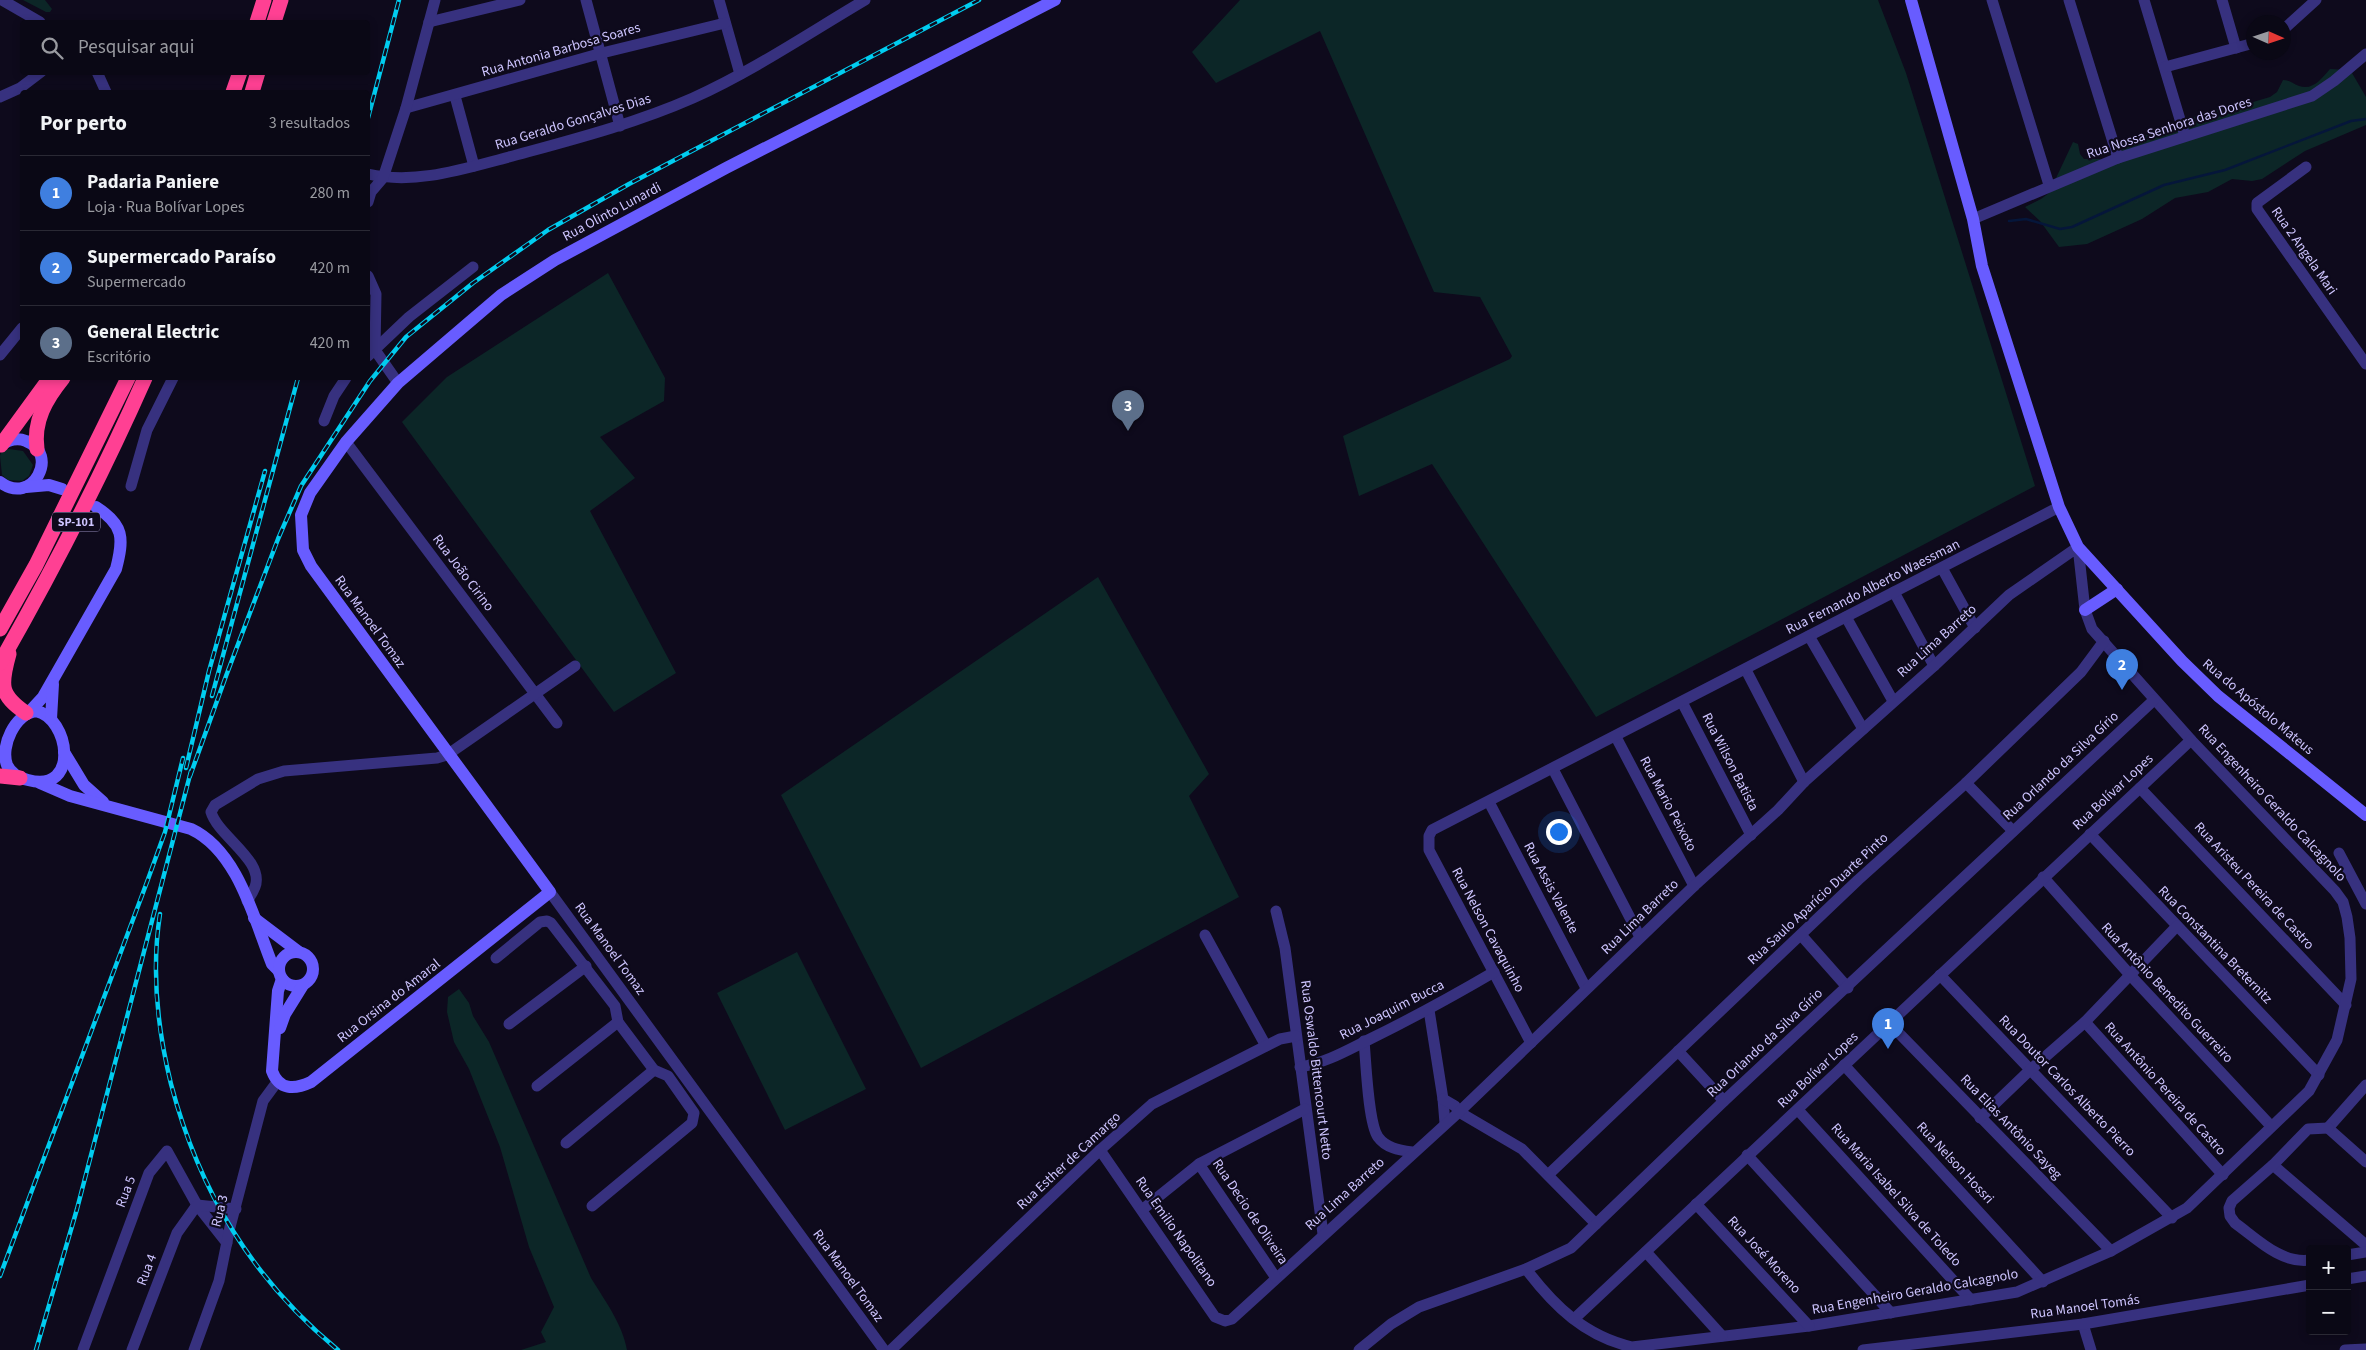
<!DOCTYPE html>
<html lang="pt">
<meta charset="utf-8">
<style>
:root{--surface:#0a0815;--page:#181622;--text:#f1f3f6;--muted:#999aa0;--line:#2a2934;--accent:#00cdf0}
body{margin:0;font-family:"Source Sans 3",sans-serif;background:var(--page);color:var(--text)}
.controls{position:absolute;right:15px;bottom:15px;display:grid;overflow:hidden;border-radius:5px;box-shadow:0 2px 8px #0003}
.controls button{width:45px;height:45px;display:grid;place-items:center;padding:0;border:0;border-bottom:1px solid var(--line);background:var(--surface);color:var(--text);font:25px sans-serif}
.compass{position:absolute;left:2246px;top:15px;width:45px;height:45px;border-radius:50%;background:var(--surface);box-shadow:0 2px 8px #0003;rotate:93deg}
.you{position:absolute;left:1558px;top:831px;width:18px;height:18px;margin:-12px;border:4px solid #fff;border-radius:50%;background:#1a73e8;box-shadow:0 0 0 8px #1a73e833}
.badge{display:grid;place-items:center;width:32px;height:32px;border-radius:50%;background:var(--accent);color:#fff;font-size:16px;font-weight:700}
.pin{position:absolute;translate:-50% -41px;filter:drop-shadow(0 1px 2px #0008)}
.pin::after{content:'';position:absolute;top:26px;width:18px;height:15px;background:inherit;clip-path:polygon(0 0,100% 0,50% 100%)}
.list{margin:0;padding:0;list-style:none}
h2{display:flex;justify-content:space-between;align-items:center;height:65px;margin:0;padding:0 20px;font-size:21px}
h2 small{font-size:16px;font-weight:400;color:var(--muted)}
.list li{display:grid;grid-template-columns:32px 1fr auto;gap:15px;align-items:center;box-sizing:border-box;height:75px;padding:0 20px;border-top:1px solid var(--line)}
.list b{display:block;font-size:19px;white-space:nowrap}
.list p{margin:0;font-size:16px;white-space:nowrap;color:var(--muted)}
.list em{font-size:16px;font-style:normal;color:var(--muted)}
.icon{flex:none;width:28px;height:28px;fill:none;stroke:currentColor;stroke-width:2;stroke-linecap:round;stroke-linejoin:round}
.map{position:relative;flex:none;width:2366px;height:1350px;overflow:hidden}
.search{position:absolute;background:var(--surface);box-shadow:0 2px 8px #0003;left:20px;top:20px;width:350px;height:55px;display:flex;align-items:center;gap:12px;box-sizing:border-box;padding:0 18px;border-radius:5px;color:var(--muted);font-size:19px}
.panel{position:absolute;background:var(--surface);box-shadow:0 2px 8px #0003;left:20px;top:90px;width:350px;height:290px;border-radius:5px}
.map>svg:first-child{display:block}
.green{fill:#0c2627}
.lines{fill:none;stroke-linecap:round;stroke-linejoin:round}
.stream{stroke:#05163a;stroke-width:2.5}
.street{stroke:#37317f;stroke-width:11}
.secondary{stroke:#685cff;stroke-width:12}
.highway{stroke:#ff4093;stroke-width:15}
.rail-casing{stroke:#00cdf0;stroke-width:4.5}
.rail{stroke:#0e0a1c;stroke-width:2.5;stroke-dasharray:8;stroke-linecap:butt}
.labels{text-anchor:middle;dominant-baseline:central;stroke-width:4.5;stroke-linejoin:round;paint-order:stroke}
.shield{fill:#0e0a1c;stroke:#948dbb;stroke-width:1}
.shield-label{font-size:12px;font-weight:bold;fill:#cec5ff}
.street-label{font-size:14px;fill:#cec5ff;stroke:#0e0a1c}
</style>
<div class="map">
<svg width="2366" height="1350" viewBox="0 0 2366 1350">
<rect width="100%" height="100%" fill="#0e0a1c"/>
<g class="green">
<polygon points="23,0 45,0 52,9 50,12 46,12"/>
<polygon points="1240,0 1878,0 1906,73 2035,486 1596,717 1432,464 1359,496 1343,436 1510,359 1512,356 1480,297 1434,292 1320,31 1216,83 1192,52"/>
<path d="M2330,69L2347,70L2352,73L2366,97V125L2305,151L2262,179L2252,181L2232,179L2208,192L2175,198L2142,219L2087,244L2059,247L2040,221L2025,207L2041,199L2049,193L2073,142L2078,144L2080,154L2084,159H2108L2141,137L2215,109L2243,105L2270,97L2277,92L2283,80C2290,80 2293,84 2299,86C2313,91 2322,78 2330,69Z"/>
<polygon points="608,273 665,378 664,401 600,437 635,478 590,511 676,673 614,712 402,422 447,377"/>
<polygon points="9,449 23,451 33,465 29,476 22,481 8,480 2,475 0,456 2,450"/>
<polygon points="1098,577 1209,774 1189,796 1239,897 921,1068 781,795"/>
<polygon points="797,952 866,1089 785,1130 717,993"/>
<path d="M459,989L469,1003L473,1016L489,1042L591,1278C605,1301 622,1323 627,1350H521L546,1342L541,1332L554,1307L529,1247L500,1147L469,1069L454,1042L447,1012L448,997Z"/>
</g>
<g class="lines">
<polyline class="stream" points="2009,221 2026,219 2060,229 2072,227 2164,185 2225,170 2351,121 2366,119"/>
<g class="street">
<polyline points="2,0 40,22"/>
<polyline points="586,0 620,126"/>
<polyline points="719,0 740,74"/>
<polyline points="1992,0 2049,185"/>
<polyline points="2069,0 2118,158"/>
<polyline points="2144,0 2185,136"/>
<polyline points="2222,0 2236,48"/>
<polyline points="429,22 520,0"/>
<polyline points="2284,29 2316,0"/>
<polyline points="2165,67 2254,43"/>
<polyline points="97,72 106,92"/>
<polyline points="455,96 474,166"/>
<polyline points="0,97 20,88 41,72"/>
<polyline points="406,108 602,53 725,23"/>
<polyline points="2306,167 2257,203 2257,209 2366,364"/>
<path d="M368,174C415,185 463,169 509,157C571,140 634,124 693,98C753,71 809,33 865,0"/>
<polyline points="368,202 371,192 383,178 406,108 435,0"/>
<polyline points="1973,219 2118,158 2312,96 2334,81 2366,54"/>
<polyline points="368,276 376,294 375,350 398,383"/>
<polyline points="0,355 22,328"/>
<polyline points="368,356 409,317 473,267"/>
<polyline points="324,421 334,396 346,378"/>
<polyline points="346,442 557,723"/>
<polyline points="131,486 147,430 173,378"/>
<polyline points="1942,568 1975,628"/>
<polyline points="1894,592 1934,666"/>
<polyline points="1846,617 1893,701"/>
<polyline points="1809,636 1863,729"/>
<polyline points="1746,670 1804,782"/>
<polyline points="1682,702 1751,835"/>
<polyline points="1616,737 1694,886"/>
<polyline points="1553,769 1640,937"/>
<polyline points="1966,783 2013,831"/>
<polyline points="2140,788 2346,1005"/>
<polyline points="1489,802 1586,988"/>
<polyline points="2090,834 2319,1075"/>
<polyline points="2339,853 2366,904"/>
<polyline points="2043,877 2131,976 2271,1126"/>
<polyline points="550,892 884,1350"/>
<path d="M247,901C250,897 253,892 255,887C265,861 218,836 211,812L215,805L258,779L284,771L437,758L447,755L575,666"/>
<polyline points="1276,911 1285,948 1323,1234"/>
<polyline points="1205,935 1266,1046"/>
<polyline points="1801,935 1848,988"/>
<polyline points="496,958 540,922 547,921 551,923 615,1006 618,1022 654,1070 668,1076 694,1113 692,1123 592,1206"/>
<polyline points="1940,975 2172,1218"/>
<polyline points="1429,1010 1443,1099 1445,1123"/>
<polyline points="2085,1022 2223,1175"/>
<polyline points="509,1024 586,966"/>
<polyline points="1890,1024 2111,1251"/>
<path d="M1364,1041C1366,1061 1368,1123 1378,1137C1386,1148 1399,1150 1412,1152"/>
<polyline points="1531,1043 1429,850 1429,836 1432,830 2059,507"/>
<polyline points="1678,1051 1724,1101"/>
<polyline points="1844,1065 2043,1282"/>
<path d="M1300,1067C1325,1063 1346,1051 1368,1040C1411,1019 1453,996 1494,972"/>
<polyline points="537,1086 618,1022"/>
<polyline points="1443,1099 1455,1106 1459,1112 1522,1149 1596,1224"/>
<polyline points="1798,1110 1971,1300"/>
<polyline points="1980,1118 2030,1070 2085,1022 2177,926"/>
<polyline points="2328,1128 2366,1085"/>
<polyline points="2328,1128 2366,1162"/>
<polyline points="566,1143 654,1070"/>
<path d="M1100,1150L1215,1317L1225,1321L1232,1319L1459,1112L1694,886L1778,810L1804,782L1934,666L2009,595L2078,547L2085,610L2092,629L2191,740L2335,891L2343,902L2347,917L2350,938L2351,979L2337,1040L2309,1091L2187,1208L2111,1251L2017,1292L1809,1326L1632,1347C1585,1336 1555,1307 1526,1269"/>
<polyline points="1747,1155 1891,1313"/>
<polyline points="1199,1164 1276,1278"/>
<polyline points="2273,1165 2366,1245"/>
<polyline points="1549,1174 1858,880 1966,783 2081,672 2104,641"/>
<polyline points="1696,1204 1809,1326"/>
<polyline points="1143,1209 1199,1164 1305,1109"/>
<polyline points="1646,1252 1722,1336"/>
<polyline points="2347,1255 2366,1252"/>
<path d="M2310,1260C2281,1264 2257,1239 2235,1223L2230,1216L2229,1208L2232,1201L2273,1165L2308,1129L2328,1128"/>
<polyline points="2347,1279 2366,1276"/>
<polyline points="1574,1319 2191,740"/>
<polyline points="2083,1324 2091,1350"/>
<polyline points="83,1350 149,1173 167,1151 197,1205 227,1243"/>
<polyline points="132,1350 177,1233 197,1205 236,1209"/>
<polyline points="194,1350 219,1281 230,1227 263,1101 277,1082"/>
<polyline points="891,1350 1100,1150 1152,1104 1266,1046 1280,1039 1296,1036"/>
<polyline points="1359,1350 1391,1324 1419,1307 1526,1269 1571,1248 1724,1101 2154,700"/>
<polyline points="1863,1350 2083,1324 2310,1285"/>
<polyline points="2345,1350 2366,1349"/>
</g>
<g class="secondary">
<polyline points="1911,0 1973,219 1982,266 2059,507 2078,547 2182,661 2218,696 2366,815"/>
<path d="M0,446C8,440 16,437 26,441C60,453 33,507 0,482"/>
<polyline points="26,487 49,485 62,489"/>
<polyline points="2085,610 2117,589"/>
<path d="M30,711L43,697L116,569C124,538 124,525 96,507"/>
<path d="M36,711C69,717 81,794 28,780C19,778 11,774 7,765C0,746 15,714 36,711Z"/>
<polyline points="51,719 53,684"/>
<polyline points="64,752 84,785 103,802"/>
<path d="M40,783L70,796L191,829C238,851 254,919 272,964L279,971"/>
<polyline points="254,918 299,952"/>
<circle cx="296" cy="969" r="17"/>
<path d="M282,979L278,991L272,1071C279,1090 294,1090 311,1082L550,892L311,566L303,550L301,515L310,493L346,442L398,383L501,295L555,260L726,168L1055,0"/>
<polyline points="280,1028 285,1014 303,985"/>
</g>
<g class="highway">
<polyline points="257,22 264,0"/>
<polyline points="274,22 281,0"/>
<polyline points="233,92 240,72"/>
<polyline points="252,92 258,72"/>
<polyline points="1,445 50,378"/>
<path d="M37,449C33,421 46,399 63,378"/>
<polyline points="0,629 36,565 128,378"/>
<path d="M9,654C0,686 0,695 26,713"/>
<path d="M0,663C53,570 102,475 145,378"/>
<polyline points="0,776 20,778"/>
</g>
<g class="rail-casing">
<g id="rail">
<polyline points="368,118 399,0"/>
<polyline points="212,696 298,378"/>
<polyline points="186,768 209,671 265,471"/>
<polyline points="190,776 226,676 278,539 301,486 370,381 406,337 473,283 548,230 629,184 979,0"/>
<path d="M160,914C151,972 157,1027 171,1084C199,1191 252,1279 338,1350"/>
<polyline points="0,1276 147,882 165,832 183,758"/>
<polyline points="36,1350 77,1209 191,771"/>
</g>
</g>
<use href="#rail" class="rail"/>
</g>
<g class="labels">
<rect class="shield" x="52" y="512.5" width="48" height="19" rx="4"/>
<g class="shield-label">
<text x="76" y="522">SP-101</text>
</g>
<g class="street-label">
<text transform="translate(561 50) rotate(-16)">Rua Antonia Barbosa Soares</text>
<text transform="translate(573 122) rotate(-17)">Rua Geraldo Gonçalves Dias</text>
<text transform="translate(2169 128) rotate(-18)">Rua Nossa Senhora das Dores</text>
<text transform="translate(612 212) rotate(-28)">Rua Olinto Lunardi</text>
<text transform="translate(2304 251) rotate(55)">Rua 2 Angela Mari</text>
<text transform="translate(463 573) rotate(53)">Rua João Cirino</text>
<text transform="translate(1873 587) rotate(-27)">Rua Fernando Alberto Waessman</text>
<text transform="translate(370 622) rotate(54)">Rua Manoel Tomaz</text>
<text transform="translate(1937 641) rotate(-42)">Rua Lima Barreto</text>
<text transform="translate(2258 707) rotate(40)">Rua do Apóstolo Mateus</text>
<text transform="translate(1730 762) rotate(63)">Rua Wilson Batista</text>
<text transform="translate(2061 766) rotate(-43)">Rua Orlando da Silva Gírio</text>
<text transform="translate(2113 792) rotate(-43)">Rua Bolívar Lopes</text>
<text transform="translate(2272 803) rotate(47)">Rua Engenheiro Geraldo Calcagnolo</text>
<text transform="translate(1668 804) rotate(62)">Rua Mario Peixoto</text>
<text transform="translate(2254 886) rotate(47)">Rua Aristeu Pereira de Castro</text>
<text transform="translate(1551 888) rotate(62)">Rua Assis Valente</text>
<text transform="translate(1818 899) rotate(-43)">Rua Saulo Aparício Duarte Pinto</text>
<text transform="translate(1640 917) rotate(-44)">Rua Lima Barreto</text>
<text transform="translate(1488 930) rotate(62)">Rua Nelson Cavaquinho</text>
<text transform="translate(2215 945) rotate(46)">Rua Constantina Breternitz</text>
<text transform="translate(610 949) rotate(54)">Rua Manoel Tomaz</text>
<text transform="translate(2167 993) rotate(47)">Rua Antônio Benedito Guerreiro</text>
<text transform="translate(389 1001) rotate(-38)">Rua Orsina do Amaral</text>
<text transform="translate(1392 1010) rotate(-27)">Rua Joaquim Bucca</text>
<text transform="translate(1765 1043) rotate(-43)">Rua Orlando da Silva Gírio</text>
<text transform="translate(1316 1070) rotate(83)">Rua Oswaldo Bittencourt Netto</text>
<text transform="translate(1818 1070) rotate(-43)">Rua Bolívar Lopes</text>
<text transform="translate(2067 1086) rotate(46)">Rua Doutor Carlos Alberto Pierro</text>
<text transform="translate(2165 1089) rotate(48)">Rua Antônio Pereira de Castro</text>
<text transform="translate(2011 1127) rotate(46)">Rua Elias Antônio Sayeg</text>
<text transform="translate(1069 1161) rotate(-43)">Rua Esther de Camargo</text>
<text transform="translate(1955 1163) rotate(47)">Rua Nelson Hossri</text>
<text transform="translate(126 1192) rotate(-69)">Rua 5</text>
<text transform="translate(1345 1194) rotate(-42)">Rua Lima Barreto</text>
<text transform="translate(1896 1195) rotate(48)">Rua Maria Isabel Silva de Toledo</text>
<text transform="translate(220 1211) rotate(-76)">Rua 3</text>
<text transform="translate(1250 1212) rotate(56)">Rua Decio de Oliveira</text>
<text transform="translate(1176 1232) rotate(55)">Rua Emilio Napolitano</text>
<text transform="translate(1764 1255) rotate(47)">Rua José Moreno</text>
<text transform="translate(147 1270) rotate(-69)">Rua 4</text>
<text transform="translate(848 1276) rotate(54)">Rua Manoel Tomaz</text>
<text transform="translate(1915 1292) rotate(-10)">Rua Engenheiro Geraldo Calcagnolo</text>
<text transform="translate(2085 1307) rotate(-8)">Rua Manoel Tomás</text>
</g>
</g>
</svg>
<div class="controls">
<button>+</button>
<button>−</button>
</div>
<svg class="compass" viewBox="-18 -18 36 36"><path d="M0-13l5 13h-10z" fill="#e53935"/><path d="M0 13l5-13h-10z" fill="#999aa0"/></svg>
<div class="you"></div>
<div class="pin badge" style="left:1888px;top:1049px;background:#3f7fe0">1</div>
<div class="pin badge" style="left:2122px;top:690px;background:#3f7fe0">2</div>
<div class="pin badge" style="left:1128px;top:431px;background:#5c6f8a">3</div>
<div class="search"><svg class="icon" aria-label="search" viewBox="0 0 24 24"><circle cx="10" cy="10" r="6"/><path d="M15 15l6 6"/></svg>Pesquisar aqui</div>
<section class="panel">
<h2>Por perto<small>3 resultados</small></h2>
<ul class="list">
<li><span class="badge" style="background:#3f7fe0">1</span><div><b>Padaria Paniere</b><p>Loja · Rua Bolívar Lopes</p></div><em>280 m</em></li>
<li><span class="badge" style="background:#3f7fe0">2</span><div><b>Supermercado Paraíso</b><p>Supermercado</p></div><em>420 m</em></li>
<li><span class="badge" style="background:#5c6f8a">3</span><div><b>General Electric</b><p>Escritório</p></div><em>420 m</em></li>
</ul>
</section>
</div>
